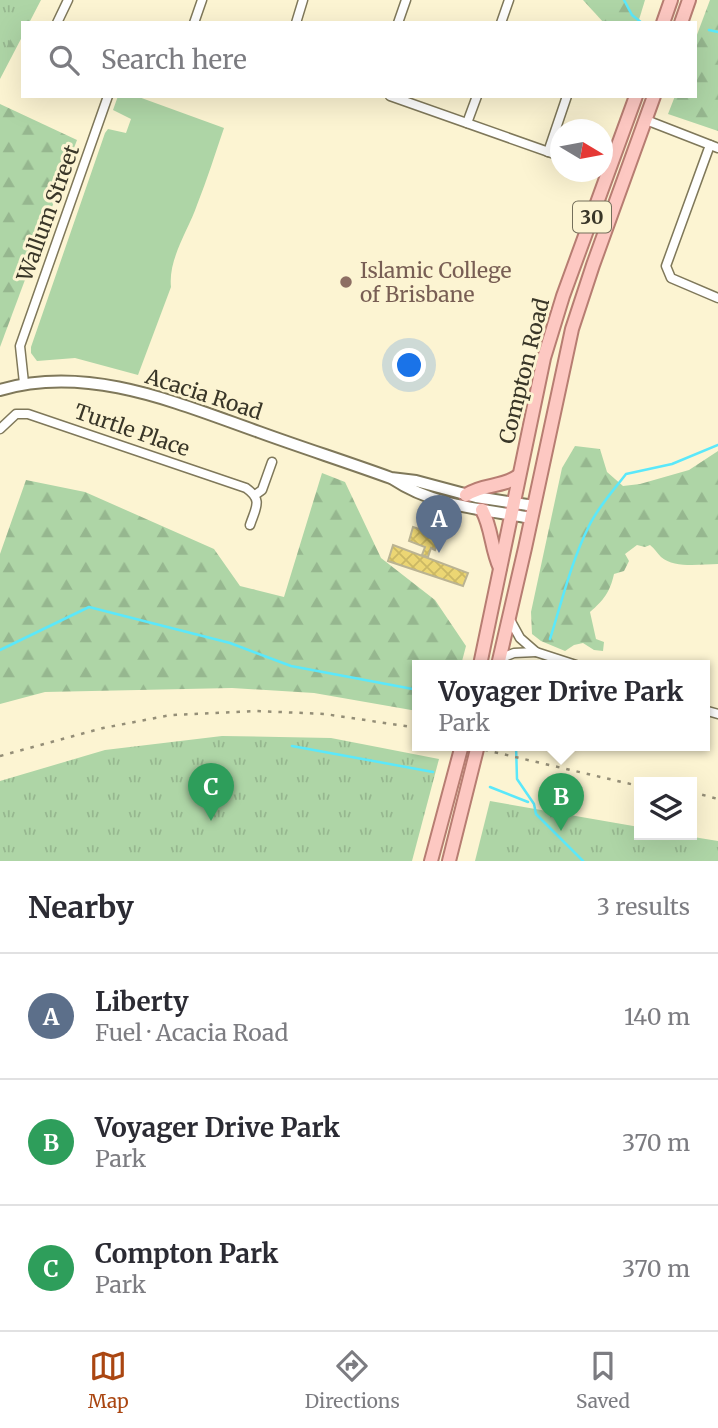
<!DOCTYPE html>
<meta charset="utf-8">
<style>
:root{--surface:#fff;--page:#f7f7f7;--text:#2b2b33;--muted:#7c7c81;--line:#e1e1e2;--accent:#aa4611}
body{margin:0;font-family:Merriweather,serif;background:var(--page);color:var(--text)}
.controls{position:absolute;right:21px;bottom:21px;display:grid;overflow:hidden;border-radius:0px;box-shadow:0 7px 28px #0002}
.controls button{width:63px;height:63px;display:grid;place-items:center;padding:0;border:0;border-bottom:2px solid var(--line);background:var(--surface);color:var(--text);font:35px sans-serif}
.compass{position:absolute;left:550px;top:119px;width:63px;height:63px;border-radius:50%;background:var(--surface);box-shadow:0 7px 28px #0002;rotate:100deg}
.you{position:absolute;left:410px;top:366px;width:24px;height:24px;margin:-18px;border:5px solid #fff;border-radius:50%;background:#1a73e8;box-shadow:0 0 0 10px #1a73e833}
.badge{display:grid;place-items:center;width:46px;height:46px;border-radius:50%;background:var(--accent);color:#fff;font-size:23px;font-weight:700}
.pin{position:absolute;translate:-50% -58px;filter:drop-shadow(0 2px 4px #0008)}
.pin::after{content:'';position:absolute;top:37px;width:24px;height:21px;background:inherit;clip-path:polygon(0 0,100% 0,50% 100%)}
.popup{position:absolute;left:412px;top:660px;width:298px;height:91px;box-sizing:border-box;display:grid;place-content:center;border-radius:0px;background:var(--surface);filter:drop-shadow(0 2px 5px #0005);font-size:23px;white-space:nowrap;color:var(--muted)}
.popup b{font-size:26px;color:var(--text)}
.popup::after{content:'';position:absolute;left:50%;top:100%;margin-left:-14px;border:14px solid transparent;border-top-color:var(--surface)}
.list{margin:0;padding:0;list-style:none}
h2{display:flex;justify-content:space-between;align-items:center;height:91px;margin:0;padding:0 28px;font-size:30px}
h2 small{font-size:23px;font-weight:400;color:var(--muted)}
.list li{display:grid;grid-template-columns:46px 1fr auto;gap:21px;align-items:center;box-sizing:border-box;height:126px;padding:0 28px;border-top:2px solid var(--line)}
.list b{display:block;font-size:26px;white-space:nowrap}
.list p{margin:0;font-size:23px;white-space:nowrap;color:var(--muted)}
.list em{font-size:23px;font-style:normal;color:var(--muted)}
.icon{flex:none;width:38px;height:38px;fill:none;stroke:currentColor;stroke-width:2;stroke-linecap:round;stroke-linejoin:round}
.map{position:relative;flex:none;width:718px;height:861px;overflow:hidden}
.search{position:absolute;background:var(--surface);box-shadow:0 7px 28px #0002;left:21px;right:21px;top:21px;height:77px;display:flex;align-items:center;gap:18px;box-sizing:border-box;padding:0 24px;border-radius:0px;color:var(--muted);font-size:26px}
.sheet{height:469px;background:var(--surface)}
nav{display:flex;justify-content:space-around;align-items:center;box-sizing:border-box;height:98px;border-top:2px solid var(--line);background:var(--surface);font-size:19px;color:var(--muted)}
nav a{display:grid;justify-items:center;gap:4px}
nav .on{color:var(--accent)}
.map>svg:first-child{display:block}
.grass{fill:#aed5a6}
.forest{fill:url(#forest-firs)}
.park{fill:url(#park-tufts)}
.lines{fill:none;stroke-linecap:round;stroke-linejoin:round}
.stream{stroke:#5be8fa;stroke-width:2.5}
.building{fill:url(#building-cross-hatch);stroke:#bab392;stroke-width:2}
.street-casing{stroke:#7f785a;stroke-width:11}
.secondary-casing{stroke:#7f785a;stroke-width:14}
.primary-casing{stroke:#b77d72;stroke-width:16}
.street{stroke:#fff;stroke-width:8}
.secondary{stroke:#fff;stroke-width:10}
.primary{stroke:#fdc8c2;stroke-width:12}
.rail{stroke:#948e77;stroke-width:2.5;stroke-dasharray:3.5 7;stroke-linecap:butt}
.education-dot{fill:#8d6e63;stroke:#fcf4d2;stroke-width:2.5}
.labels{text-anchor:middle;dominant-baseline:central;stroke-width:6;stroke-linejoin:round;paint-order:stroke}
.shield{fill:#fcf4d2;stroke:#746f5b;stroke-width:2}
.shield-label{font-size:19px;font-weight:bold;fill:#393628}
.street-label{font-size:21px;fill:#393628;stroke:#fcf4d2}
.education-label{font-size:21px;fill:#785e54;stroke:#fcf4d2;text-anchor:start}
</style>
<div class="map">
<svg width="718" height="861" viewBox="0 0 718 861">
<defs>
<pattern id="forest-firs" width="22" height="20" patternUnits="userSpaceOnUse" patternTransform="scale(1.75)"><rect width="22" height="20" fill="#aed5a6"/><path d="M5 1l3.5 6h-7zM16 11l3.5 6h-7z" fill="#96b78f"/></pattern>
<pattern id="park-tufts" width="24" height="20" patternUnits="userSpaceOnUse" patternTransform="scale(1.75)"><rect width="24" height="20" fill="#aed5a6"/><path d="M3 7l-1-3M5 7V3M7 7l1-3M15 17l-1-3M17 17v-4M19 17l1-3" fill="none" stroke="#96b78f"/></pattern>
<pattern id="building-cross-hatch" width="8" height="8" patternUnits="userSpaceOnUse" patternTransform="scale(1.75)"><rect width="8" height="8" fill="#ecd673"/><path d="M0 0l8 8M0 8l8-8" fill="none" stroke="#cbb864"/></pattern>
</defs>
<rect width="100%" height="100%" fill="#fcf4d2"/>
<path class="grass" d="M118,96H136L224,128C215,154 207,180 197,205C188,231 168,259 171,287L138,375L75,358L37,361L31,353V347L105,133L108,129L126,133L131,119L113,110Z"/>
<g class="forest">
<polygon points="0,0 41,0 29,23 23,23 23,35 0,79"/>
<polygon points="583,0 645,0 638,23 604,23"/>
<polygon points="710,0 718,0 718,131 668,114 675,96 695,96 695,40"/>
<polygon points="0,104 77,140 0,347"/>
<path d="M575,446L600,449L607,472L623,486L640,484L689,470L718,451V564C702,564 675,569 661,557C657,553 655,549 650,545L645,547L637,545L625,554L629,561L624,571L614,574C610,592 604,600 590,612L596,639L604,642L603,651L594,650L583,643L574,645L565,651L541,641L532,634L531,612L562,468Z"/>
<polygon points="322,473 345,482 381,558 435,600 466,646 461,665 418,665 417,711 314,693 232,688 45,692 0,704 0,554 26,480 85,492 214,549 240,586 284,597"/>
</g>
<g class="park">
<polygon points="0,0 29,0 0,61"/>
<polygon points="222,736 331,738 439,759 412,861 0,861 0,781 105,750"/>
<polygon points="490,801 639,827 639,835 681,835 718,841 718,861 475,861"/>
</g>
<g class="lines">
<g class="stream">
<polyline points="624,0 632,15 642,23"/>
<polyline points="709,30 718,32"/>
<path d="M550,639C562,601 571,562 589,526C598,507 613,491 626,474L672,464L718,445"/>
<polyline points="0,650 89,607 230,643 291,666 418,690"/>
<polyline points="537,665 538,662"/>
<polyline points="516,745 517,779 534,804 536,814 583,861"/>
<polyline points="292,746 433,772"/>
<polyline points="490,787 528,802"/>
</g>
</g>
<g class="building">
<polygon points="413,527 440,536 435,550 431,548 428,557 422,555 425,547 409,541"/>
<polygon points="393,545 468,573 463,586 388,561"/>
</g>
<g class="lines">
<g class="street-casing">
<g id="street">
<polyline points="57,23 68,0"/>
<polyline points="194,23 202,0"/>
<polyline points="296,23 303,0"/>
<polyline points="398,23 406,0"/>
<polyline points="501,23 509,0"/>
<polyline points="390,96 560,156"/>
<polyline points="646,120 718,148"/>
<polyline points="467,123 477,96"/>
<polyline points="710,145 666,266 671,278 718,298"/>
<polyline points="548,152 567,96"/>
<polyline points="24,383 20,346 108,96"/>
<path d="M0,429L16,414H28L246,488C263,500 256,507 250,525"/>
<polyline points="255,495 262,490 272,462"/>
<polyline points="509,618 520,638 536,652 576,665"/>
<polyline points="499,659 514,653 536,652"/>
<polyline points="704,710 718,714"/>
</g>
</g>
<g class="secondary-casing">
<g id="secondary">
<path d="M0,390C88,364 177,403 259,432C303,448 347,462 391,478L416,481L476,497L534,506"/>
<path d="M393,479C435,507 483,509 531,518"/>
</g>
</g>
<g class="primary-casing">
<g id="primary">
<polyline points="663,23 671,0"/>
<polyline points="681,23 689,0"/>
<path d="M466,495C484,483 502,488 518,476"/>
<path d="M482,510C492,528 491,549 500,568"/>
<polyline points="480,665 544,358 563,296 636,96"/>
<polyline points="498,665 525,548 572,329 593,265 654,96"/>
<polyline points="431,861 462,745"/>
<polyline points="449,861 478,745"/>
</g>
</g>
<use href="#street" class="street"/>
<use href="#secondary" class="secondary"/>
<use href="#primary" class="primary"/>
<g class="rail">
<polyline points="464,745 639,786"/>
<polyline points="0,756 103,728 171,715 257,711 325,714 418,728"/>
<polyline points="692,792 718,799"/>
</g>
</g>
<circle class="education-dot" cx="346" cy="282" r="7"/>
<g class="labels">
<rect class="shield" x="573" y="201.5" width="38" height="31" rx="5"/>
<g class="shield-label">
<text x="592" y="217">30</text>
</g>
<g class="street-label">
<text transform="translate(48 213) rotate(-70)">Wallum Street</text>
<text transform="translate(524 371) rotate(-76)">Compton Road</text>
<text transform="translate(204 394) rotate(18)">Acacia Road</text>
<text transform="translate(132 430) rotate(19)">Turtle Place</text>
</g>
<g class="education-label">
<text x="360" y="270">Islamic College<tspan x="360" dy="24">of Brisbane</tspan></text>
</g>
</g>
</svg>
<div class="controls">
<button><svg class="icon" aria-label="layers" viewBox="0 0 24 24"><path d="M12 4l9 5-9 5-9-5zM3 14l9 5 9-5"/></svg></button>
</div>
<svg class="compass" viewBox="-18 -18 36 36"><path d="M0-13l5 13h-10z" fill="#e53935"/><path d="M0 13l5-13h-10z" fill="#7c7c81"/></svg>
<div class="you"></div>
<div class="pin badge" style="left:439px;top:553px;background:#5c6f8a">A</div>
<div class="pin badge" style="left:561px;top:831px;background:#2e9e5b">B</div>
<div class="popup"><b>Voyager Drive Park</b>Park</div>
<div class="pin badge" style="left:211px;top:821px;background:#2e9e5b">C</div>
<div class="search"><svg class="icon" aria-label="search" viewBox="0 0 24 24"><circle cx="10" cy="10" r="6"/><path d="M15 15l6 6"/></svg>Search here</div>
</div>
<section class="sheet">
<h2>Nearby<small>3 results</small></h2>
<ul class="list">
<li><span class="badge" style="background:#5c6f8a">A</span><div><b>Liberty</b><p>Fuel · Acacia Road</p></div><em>140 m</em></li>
<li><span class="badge" style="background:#2e9e5b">B</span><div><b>Voyager Drive Park</b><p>Park</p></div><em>370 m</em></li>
<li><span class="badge" style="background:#2e9e5b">C</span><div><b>Compton Park</b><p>Park</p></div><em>370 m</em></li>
</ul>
</section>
<nav>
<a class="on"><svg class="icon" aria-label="map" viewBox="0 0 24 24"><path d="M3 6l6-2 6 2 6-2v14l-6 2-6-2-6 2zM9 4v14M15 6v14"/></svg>Map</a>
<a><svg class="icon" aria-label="directions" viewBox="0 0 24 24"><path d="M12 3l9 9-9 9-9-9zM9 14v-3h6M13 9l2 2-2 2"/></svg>Directions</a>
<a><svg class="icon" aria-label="saved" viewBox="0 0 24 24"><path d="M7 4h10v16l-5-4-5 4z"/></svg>Saved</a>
</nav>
